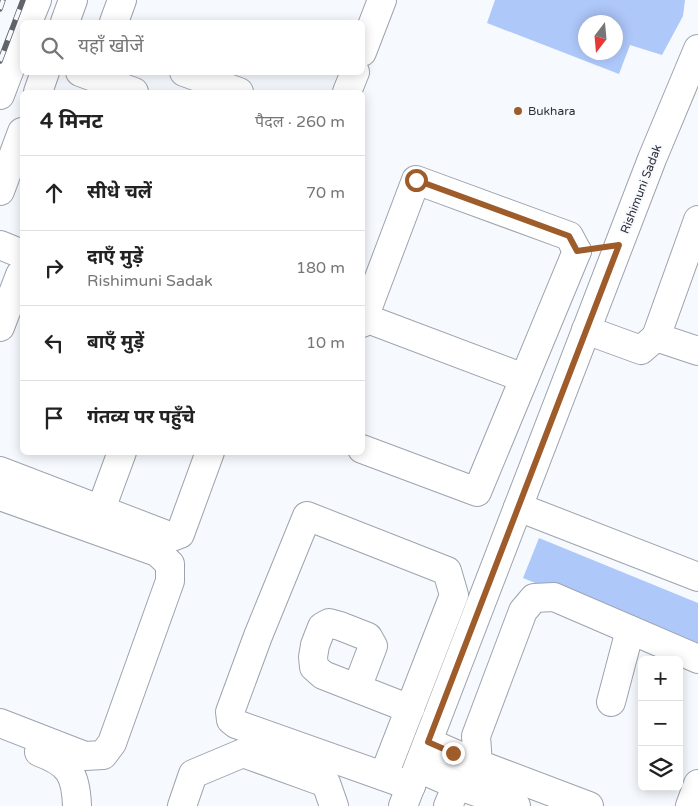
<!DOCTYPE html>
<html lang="hi">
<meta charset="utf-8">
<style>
:root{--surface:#fff;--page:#f2f2f2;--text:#222;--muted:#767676;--line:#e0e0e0}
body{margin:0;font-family:"Varela Round","Noto Sans Devanagari",sans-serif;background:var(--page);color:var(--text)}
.controls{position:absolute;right:15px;bottom:15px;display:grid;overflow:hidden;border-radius:8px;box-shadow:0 2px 12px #0003}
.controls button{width:45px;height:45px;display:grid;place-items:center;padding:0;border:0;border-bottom:1px solid var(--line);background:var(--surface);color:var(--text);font:25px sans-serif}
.compass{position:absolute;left:578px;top:15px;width:45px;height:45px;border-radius:50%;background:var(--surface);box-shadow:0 2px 12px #0003;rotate:196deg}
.stop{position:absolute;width:15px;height:15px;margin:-11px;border:4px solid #9e5c2b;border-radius:50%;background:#fff}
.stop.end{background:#9e5c2b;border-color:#fff;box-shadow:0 1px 5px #0008}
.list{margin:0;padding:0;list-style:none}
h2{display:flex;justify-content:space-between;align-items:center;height:65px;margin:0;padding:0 20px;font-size:21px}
h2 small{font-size:16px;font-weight:400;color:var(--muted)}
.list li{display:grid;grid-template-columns:32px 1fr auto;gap:15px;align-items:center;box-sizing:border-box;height:75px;padding:0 20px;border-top:1px solid var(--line)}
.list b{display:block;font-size:19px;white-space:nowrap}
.list p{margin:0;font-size:16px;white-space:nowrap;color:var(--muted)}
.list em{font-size:16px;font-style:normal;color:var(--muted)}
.icon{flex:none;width:28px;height:28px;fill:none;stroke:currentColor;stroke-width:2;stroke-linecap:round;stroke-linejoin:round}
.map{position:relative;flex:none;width:698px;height:806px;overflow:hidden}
.search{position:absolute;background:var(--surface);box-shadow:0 2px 12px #0003;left:20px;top:20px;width:345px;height:55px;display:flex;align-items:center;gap:12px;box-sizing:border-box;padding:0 18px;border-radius:8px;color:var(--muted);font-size:19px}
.panel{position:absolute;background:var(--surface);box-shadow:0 2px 12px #0003;left:20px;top:90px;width:345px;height:365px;border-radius:8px}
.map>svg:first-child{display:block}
.green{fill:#aec8fa;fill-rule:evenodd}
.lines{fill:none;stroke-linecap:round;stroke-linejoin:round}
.minor-casing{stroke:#9da3ae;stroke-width:30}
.major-casing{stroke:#9da3ae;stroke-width:30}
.minor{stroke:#fff;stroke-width:28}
.major{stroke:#fff;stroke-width:28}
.rail-casing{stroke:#616469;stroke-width:5.5}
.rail{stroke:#f6f9fe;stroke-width:4;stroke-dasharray:11;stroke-linecap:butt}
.route{stroke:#9e5c2b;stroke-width:6}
.poi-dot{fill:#9e5c2b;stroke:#f6f9fe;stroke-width:2}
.labels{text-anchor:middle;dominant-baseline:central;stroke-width:4;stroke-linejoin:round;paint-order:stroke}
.poi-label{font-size:12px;fill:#2f3136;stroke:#f6f9fe;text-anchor:start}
.street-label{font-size:12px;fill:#2f3136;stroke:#f6f9fe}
</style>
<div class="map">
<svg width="698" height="806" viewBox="0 0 698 806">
<rect width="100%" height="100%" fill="#f6f9fe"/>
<g class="green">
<path d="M495,0H685L683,16L662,55L630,45L619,74L487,23ZM586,22H616V52H586Z"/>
<polygon points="539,538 698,603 698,649 523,578"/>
</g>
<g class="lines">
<g class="minor-casing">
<g id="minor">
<polyline points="65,22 73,0"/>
<polyline points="114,22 122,0"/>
<polyline points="362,52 382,0"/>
<polyline points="80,72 107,82"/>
<polyline points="184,72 239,92"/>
<polyline points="38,92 45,72"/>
<polyline points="103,92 107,82 134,92"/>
<polyline points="347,92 355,72"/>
<polyline points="0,191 22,132"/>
<polyline points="0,245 22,254"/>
<polyline points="365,318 524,378"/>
<polyline points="362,323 416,180 569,236 577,251"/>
<polyline points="0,327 20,275"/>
<polyline points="586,330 641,350 656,337 698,351"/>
<polyline points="656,337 698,220"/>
<polyline points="362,449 477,492 577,251"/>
<polyline points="0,471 172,537 180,534 210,452"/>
<polyline points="0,496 157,552 170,564 170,581 112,743 103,755 85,756 0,723"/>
<polyline points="518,507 698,577"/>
<polyline points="101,509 122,452"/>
<polyline points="357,688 373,646 368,637 340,626 329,623 322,627 315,645 313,657 314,667 323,675 410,709"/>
<polyline points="611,702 630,630"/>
<polyline points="428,742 478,764"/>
<path d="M39,752C69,763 76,774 77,806"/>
<polyline points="418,768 457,785 448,806"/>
<polyline points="384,775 454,595 447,571 307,516 258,636 230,712 231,720 236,724 411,786"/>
<polyline points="457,785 516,806"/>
<polyline points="182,806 193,774 243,753 326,783 334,806"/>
<polyline points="403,806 652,159 698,49"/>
<polyline points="589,806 478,764 476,736 523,611 534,598 554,597 698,659"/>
<polyline points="690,806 698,784"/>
</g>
</g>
<g class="major-casing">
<g id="major">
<polyline points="28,22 37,0"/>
<polyline points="0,95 22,37"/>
</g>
</g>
<use href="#minor" class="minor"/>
<use href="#major" class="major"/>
<g class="rail-casing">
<g id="rail">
<polyline points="0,9 3,0"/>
<polyline points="0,61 23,0"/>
</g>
</g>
<use href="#rail" class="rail"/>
</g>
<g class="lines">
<polyline class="route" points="416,180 569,236 577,251 619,245 428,742 453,753"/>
</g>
<circle class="poi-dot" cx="518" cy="111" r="5"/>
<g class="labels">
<g class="poi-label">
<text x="528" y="111">Bukhara</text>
</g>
<g class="street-label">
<text transform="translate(641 189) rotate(-69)">Rishimuni Sadak</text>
</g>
</g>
</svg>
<div class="controls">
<button>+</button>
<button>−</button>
<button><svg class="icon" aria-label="layers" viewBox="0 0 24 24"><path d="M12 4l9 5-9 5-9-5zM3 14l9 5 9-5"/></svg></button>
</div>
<svg class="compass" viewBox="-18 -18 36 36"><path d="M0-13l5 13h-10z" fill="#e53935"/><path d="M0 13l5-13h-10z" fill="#767676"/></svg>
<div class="stop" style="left:416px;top:180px"></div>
<div class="stop end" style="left:453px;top:753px"></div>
<div class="search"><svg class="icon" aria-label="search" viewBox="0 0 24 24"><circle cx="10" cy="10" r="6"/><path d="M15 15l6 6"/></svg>यहाँ खोजें</div>
<section class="panel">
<h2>4 मिनट<small>पैदल · 260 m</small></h2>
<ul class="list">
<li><svg class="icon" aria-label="ahead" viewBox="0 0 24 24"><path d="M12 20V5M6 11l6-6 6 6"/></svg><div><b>सीधे चलें</b></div><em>70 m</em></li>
<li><svg class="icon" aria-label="right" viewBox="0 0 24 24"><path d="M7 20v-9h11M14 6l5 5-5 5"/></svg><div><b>दाएँ मुड़ें</b><p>Rishimuni Sadak</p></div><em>180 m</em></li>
<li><svg class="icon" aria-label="left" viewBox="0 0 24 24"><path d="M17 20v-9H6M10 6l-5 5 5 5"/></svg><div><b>बाएँ मुड़ें</b></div><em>10 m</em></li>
<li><svg class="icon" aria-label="arrive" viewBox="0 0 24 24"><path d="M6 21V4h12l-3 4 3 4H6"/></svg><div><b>गंतव्य पर पहुँचे</b></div></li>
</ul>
</section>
</div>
